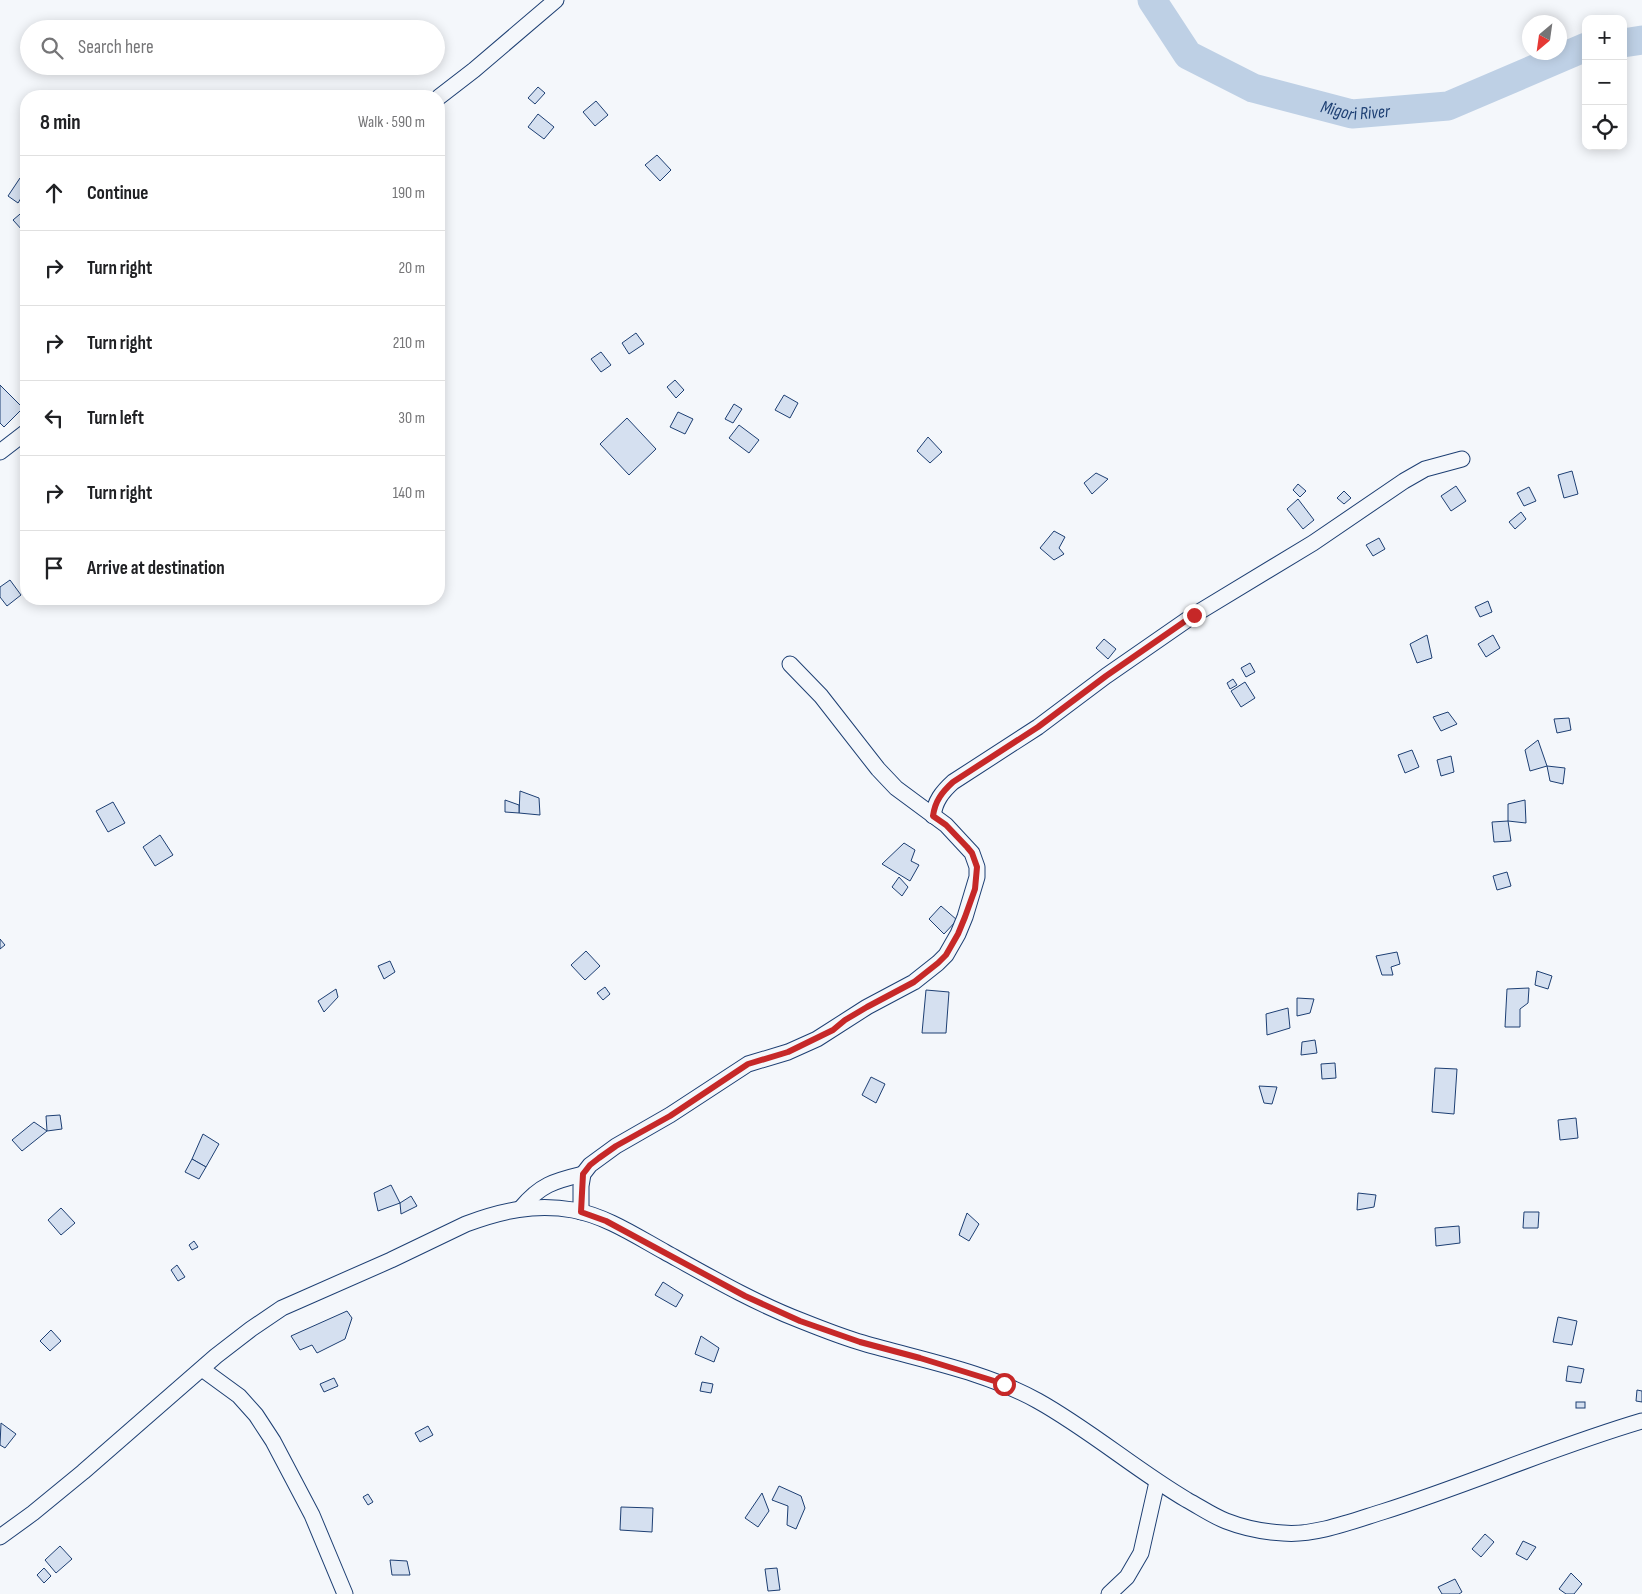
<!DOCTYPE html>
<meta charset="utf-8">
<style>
:root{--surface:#fff;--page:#f6f6f6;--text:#202124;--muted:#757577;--line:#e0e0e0}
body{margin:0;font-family:"Sofia Sans Condensed",sans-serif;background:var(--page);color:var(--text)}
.controls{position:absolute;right:15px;top:15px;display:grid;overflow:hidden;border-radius:10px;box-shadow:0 2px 12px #0003}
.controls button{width:45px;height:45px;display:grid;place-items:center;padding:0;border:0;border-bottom:1px solid var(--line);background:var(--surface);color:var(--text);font:25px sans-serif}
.compass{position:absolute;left:1522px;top:15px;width:45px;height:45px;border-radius:50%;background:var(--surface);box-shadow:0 2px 12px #0003;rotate:209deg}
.stop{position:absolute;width:15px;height:15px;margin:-11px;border:4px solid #c62828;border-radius:50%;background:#fff}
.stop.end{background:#c62828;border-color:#fff;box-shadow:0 1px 5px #0008}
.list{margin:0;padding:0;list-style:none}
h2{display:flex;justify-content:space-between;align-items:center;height:65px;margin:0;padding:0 20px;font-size:21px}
h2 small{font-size:16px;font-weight:400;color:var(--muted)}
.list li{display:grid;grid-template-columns:32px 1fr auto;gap:15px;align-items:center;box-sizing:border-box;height:75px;padding:0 20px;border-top:1px solid var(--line)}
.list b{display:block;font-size:19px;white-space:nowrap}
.list em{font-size:16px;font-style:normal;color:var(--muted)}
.icon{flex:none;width:28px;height:28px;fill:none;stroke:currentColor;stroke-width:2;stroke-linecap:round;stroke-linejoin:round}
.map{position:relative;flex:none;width:1642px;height:1594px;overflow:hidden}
.search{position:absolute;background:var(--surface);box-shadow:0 2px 12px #0003;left:20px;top:20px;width:425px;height:55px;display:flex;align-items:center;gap:12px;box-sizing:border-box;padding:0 18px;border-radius:28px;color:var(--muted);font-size:19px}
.panel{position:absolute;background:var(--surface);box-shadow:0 2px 12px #0003;left:20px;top:90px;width:425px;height:515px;border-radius:20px}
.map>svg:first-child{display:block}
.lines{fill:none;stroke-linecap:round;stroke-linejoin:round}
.river{stroke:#bed0e5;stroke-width:29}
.building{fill:#d5e0f0;stroke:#1d3f73}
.street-casing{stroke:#1d3f73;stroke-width:17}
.street{stroke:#f4f7fb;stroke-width:15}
.route{stroke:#c62828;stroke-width:6}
.labels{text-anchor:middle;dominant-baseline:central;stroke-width:4;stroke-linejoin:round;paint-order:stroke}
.water-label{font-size:18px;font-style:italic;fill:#1d3f73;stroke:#f4f7fb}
</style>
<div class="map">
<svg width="1642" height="1594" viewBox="0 0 1642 1594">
<rect width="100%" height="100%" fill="#f4f7fb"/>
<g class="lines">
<g class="river">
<path id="s1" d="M1152,0L1188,55L1253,88L1352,114L1448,106L1586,47"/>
<polyline points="1623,43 1642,40"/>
</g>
</g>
<g class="building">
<polygon points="538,87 545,93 535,104 528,98"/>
<polygon points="596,101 608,115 595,126 583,112"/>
<polygon points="538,114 554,127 544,139 528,127"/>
<polygon points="657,155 671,170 660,181 645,165"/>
<polygon points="20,178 26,183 26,190 18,203 8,196"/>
<polygon points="26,209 26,228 23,231 13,220"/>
<polygon points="636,333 644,344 629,354 622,343"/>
<polygon points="601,352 611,365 601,372 591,359"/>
<polygon points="675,380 684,390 676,398 667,387"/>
<polygon points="0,385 23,408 4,427 0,423"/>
<polygon points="784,395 798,403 790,418 775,410"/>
<polygon points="734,404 742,409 733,423 725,419"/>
<polygon points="678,412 693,419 685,434 670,427"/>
<polygon points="627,418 656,449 629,475 600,444"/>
<polygon points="739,425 759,440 749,453 729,438"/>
<polygon points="928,437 942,452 930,463 917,451"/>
<polygon points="1572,471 1578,494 1564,498 1558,475"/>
<polygon points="1096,473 1108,479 1092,494 1084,483"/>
<polygon points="1298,484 1306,491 1300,497 1293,490"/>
<polygon points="1456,486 1466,501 1451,511 1441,496"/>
<polygon points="1529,487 1536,501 1524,506 1517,493"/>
<polygon points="1344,491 1351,498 1344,504 1337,498"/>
<polygon points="1298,499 1314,520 1303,529 1287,509"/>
<polygon points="1521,512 1526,519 1515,529 1509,522"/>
<polygon points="1054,531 1065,537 1059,548 1064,554 1054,560 1040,548"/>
<polygon points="1379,538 1385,549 1373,556 1366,545"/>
<polygon points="10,580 21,595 7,606 0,597 0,587"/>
<polygon points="1488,601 1492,612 1480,617 1475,607"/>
<polygon points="1427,635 1432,658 1417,663 1410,644"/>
<polygon points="1493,635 1500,648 1486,657 1478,644"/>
<polygon points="1104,639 1116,649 1108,659 1096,648"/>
<polygon points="1250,663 1255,672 1246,677 1241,668"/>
<polygon points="1233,679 1237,685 1230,689 1227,683"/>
<polygon points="1245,682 1255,698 1241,707 1231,691"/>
<polygon points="1448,712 1457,724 1441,731 1433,717"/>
<polygon points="1569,718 1571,730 1557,733 1554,719"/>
<polygon points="1538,740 1547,766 1530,771 1525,750"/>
<polygon points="1412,750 1419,767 1405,773 1398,755"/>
<polygon points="1451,756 1454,772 1441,776 1437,760"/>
<polygon points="1547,766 1565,768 1563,784 1550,781"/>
<polygon points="520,791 539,798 540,815 519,813"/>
<polygon points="505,800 519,805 519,813 505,812"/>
<polygon points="1525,800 1526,823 1508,821 1508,804"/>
<polygon points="113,802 125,823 108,832 96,811"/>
<polygon points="1508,821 1511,841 1494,842 1492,822"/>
<polygon points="160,835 173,855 155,866 143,847"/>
<polygon points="904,843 915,850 911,861 919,865 910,881 882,864"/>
<polygon points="1507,872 1511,886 1497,890 1493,876"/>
<polygon points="899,877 908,887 902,896 892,887"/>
<polygon points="941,906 957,920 944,934 929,919"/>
<polygon points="0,939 5,945 0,949"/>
<polygon points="586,951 600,966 585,980 571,965"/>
<polygon points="1397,952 1400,964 1391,967 1393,975 1382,975 1376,956"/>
<polygon points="390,961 395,972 384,979 378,966"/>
<polygon points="1537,971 1552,976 1548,989 1535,985"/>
<polygon points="605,987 610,994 603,1000 597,993"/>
<polygon points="1529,988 1528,1003 1520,1009 1520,1027 1505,1027 1507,989"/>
<polygon points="336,989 338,997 324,1012 318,1001"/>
<polygon points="926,990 949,992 946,1033 922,1033"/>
<polygon points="1297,998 1314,999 1310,1013 1297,1016"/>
<polygon points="1288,1008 1290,1028 1267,1035 1266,1014"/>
<polygon points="1315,1040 1317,1053 1301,1055 1302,1042"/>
<polygon points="1335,1063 1336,1078 1322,1079 1321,1064"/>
<polygon points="1435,1068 1457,1069 1454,1114 1432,1112"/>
<polygon points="871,1077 885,1084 876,1103 862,1095"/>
<polygon points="1259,1086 1277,1087 1272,1104 1264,1103"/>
<polygon points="60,1115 62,1129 47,1131 46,1116"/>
<polygon points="1576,1118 1578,1138 1560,1140 1558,1120"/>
<polygon points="34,1122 47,1131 22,1151 12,1140"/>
<polygon points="203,1134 219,1144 206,1167 192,1159"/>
<polygon points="192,1159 206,1167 199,1179 185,1172"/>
<polygon points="391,1185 400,1203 378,1211 374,1193"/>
<polygon points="1358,1193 1376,1195 1374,1207 1357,1210"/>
<polygon points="411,1196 417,1206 401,1214 400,1203"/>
<polygon points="61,1208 75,1223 61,1235 48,1220"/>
<polygon points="1524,1212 1539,1212 1538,1228 1523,1228"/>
<polygon points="967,1213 979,1224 969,1241 959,1235"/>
<polygon points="1459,1226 1460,1243 1436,1246 1435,1228"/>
<polygon points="194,1241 198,1247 192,1250 189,1245"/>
<polygon points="177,1265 185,1277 178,1281 171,1270"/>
<polygon points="663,1282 683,1295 676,1307 655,1295"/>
<polygon points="347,1311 352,1318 345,1339 317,1353 312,1345 300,1350 291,1336"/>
<polygon points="1558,1317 1577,1321 1572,1345 1553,1342"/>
<polygon points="51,1330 61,1341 50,1351 40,1341"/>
<polygon points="701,1336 719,1348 714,1362 695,1354"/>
<polygon points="1568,1366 1584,1369 1581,1383 1566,1381"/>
<polygon points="334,1378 338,1386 324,1392 320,1384"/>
<polygon points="702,1382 713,1384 711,1393 700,1391"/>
<polygon points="1637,1390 1642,1391 1642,1402 1636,1401"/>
<rect x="1576" y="1402" width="9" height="6"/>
<polygon points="1,1423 16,1434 5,1448 0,1445"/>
<polygon points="428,1426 433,1435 420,1442 415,1433"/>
<polygon points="779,1486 801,1496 805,1508 796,1529 787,1525 788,1506 772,1500"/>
<polygon points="762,1493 769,1511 758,1527 745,1518"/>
<polygon points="368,1494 373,1502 368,1505 363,1497"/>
<polygon points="621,1507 653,1508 652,1532 620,1530"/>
<polygon points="1485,1534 1494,1542 1481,1557 1472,1549"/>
<polygon points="1523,1541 1536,1547 1527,1560 1516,1554"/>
<polygon points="60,1546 72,1559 56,1573 45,1560"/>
<polygon points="390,1560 407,1561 410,1575 392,1575"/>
<polygon points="44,1568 51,1576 44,1583 37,1575"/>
<polygon points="777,1568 780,1590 768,1591 765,1569"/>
<polygon points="1571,1573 1582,1584 1574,1594 1566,1594 1559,1589"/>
<polygon points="1455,1579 1462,1592 1459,1594 1442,1594 1438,1587"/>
</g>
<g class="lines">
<g class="street-casing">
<g id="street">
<polyline points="439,97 474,70 556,0"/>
<polyline points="0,452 26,432"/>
<path d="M933,816C935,801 942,792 953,782L1038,727L1106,676L1194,615L1313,543L1404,481L1425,469L1462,459"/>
<path d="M521,1208C540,1185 554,1181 583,1174"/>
<polyline points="581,1212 581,1186 583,1174 590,1165 616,1146 670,1115 748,1064 788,1052 817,1039 867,1007 914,982 938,963 946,955 958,934 965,917 977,877 977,867 972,853 946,825 896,788 878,769 821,696 790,664"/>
<polyline points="202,1369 239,1396 256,1415 273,1441 312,1515 345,1594"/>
<path d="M0,1537L33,1513L83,1472L216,1356L251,1329L282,1308L298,1301L391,1260L466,1224C501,1211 535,1203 573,1210C606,1216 636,1236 665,1252C710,1277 755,1303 802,1321C822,1329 842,1337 863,1343C921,1360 984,1371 1038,1401C1090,1430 1136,1470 1187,1500C1200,1507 1213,1516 1226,1521C1244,1528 1264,1532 1283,1533C1314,1536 1353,1521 1382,1512C1470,1484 1554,1447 1642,1421"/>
<polyline points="1109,1594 1127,1577 1141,1553 1157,1482"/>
</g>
</g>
<use href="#street" class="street"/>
</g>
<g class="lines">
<path class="route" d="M1004,1384L920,1358L860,1342L800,1321L745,1296L606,1221L581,1212L583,1174L590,1165L599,1158L616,1146L670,1116L748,1064L788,1052L833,1030L845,1020L867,1007L914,982L938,963L946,955L958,934L965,917L975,889L977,867L972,853L967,847L946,825L933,816C935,801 942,792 953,782L1038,727L1106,676L1194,615"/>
</g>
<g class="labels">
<g class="water-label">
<text stroke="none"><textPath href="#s1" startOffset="244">Migori River</textPath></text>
</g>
</g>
</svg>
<div class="controls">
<button>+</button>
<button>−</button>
<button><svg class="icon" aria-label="locate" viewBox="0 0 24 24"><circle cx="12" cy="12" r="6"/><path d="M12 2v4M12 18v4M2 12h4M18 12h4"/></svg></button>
</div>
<svg class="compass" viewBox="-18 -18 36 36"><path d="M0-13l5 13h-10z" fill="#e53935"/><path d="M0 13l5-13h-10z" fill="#757577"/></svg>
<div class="stop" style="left:1004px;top:1384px"></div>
<div class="stop end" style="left:1194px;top:615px"></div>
<div class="search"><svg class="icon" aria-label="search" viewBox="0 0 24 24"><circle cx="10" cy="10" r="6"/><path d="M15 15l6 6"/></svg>Search here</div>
<section class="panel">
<h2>8 min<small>Walk · 590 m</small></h2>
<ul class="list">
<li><svg class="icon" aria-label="ahead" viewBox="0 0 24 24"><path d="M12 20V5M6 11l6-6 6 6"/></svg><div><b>Continue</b></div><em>190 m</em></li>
<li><svg class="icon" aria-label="right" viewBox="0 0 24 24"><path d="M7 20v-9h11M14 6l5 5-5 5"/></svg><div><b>Turn right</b></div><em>20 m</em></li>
<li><svg class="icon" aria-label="right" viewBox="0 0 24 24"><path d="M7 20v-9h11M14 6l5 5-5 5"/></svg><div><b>Turn right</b></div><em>210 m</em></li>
<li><svg class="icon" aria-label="left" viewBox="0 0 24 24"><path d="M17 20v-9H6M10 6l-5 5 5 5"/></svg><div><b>Turn left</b></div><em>30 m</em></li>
<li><svg class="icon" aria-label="right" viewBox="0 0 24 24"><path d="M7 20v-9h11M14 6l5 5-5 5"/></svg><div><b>Turn right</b></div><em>140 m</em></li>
<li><svg class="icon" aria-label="arrive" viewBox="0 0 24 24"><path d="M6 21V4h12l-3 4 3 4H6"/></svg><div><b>Arrive at destination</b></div></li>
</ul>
</section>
</div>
